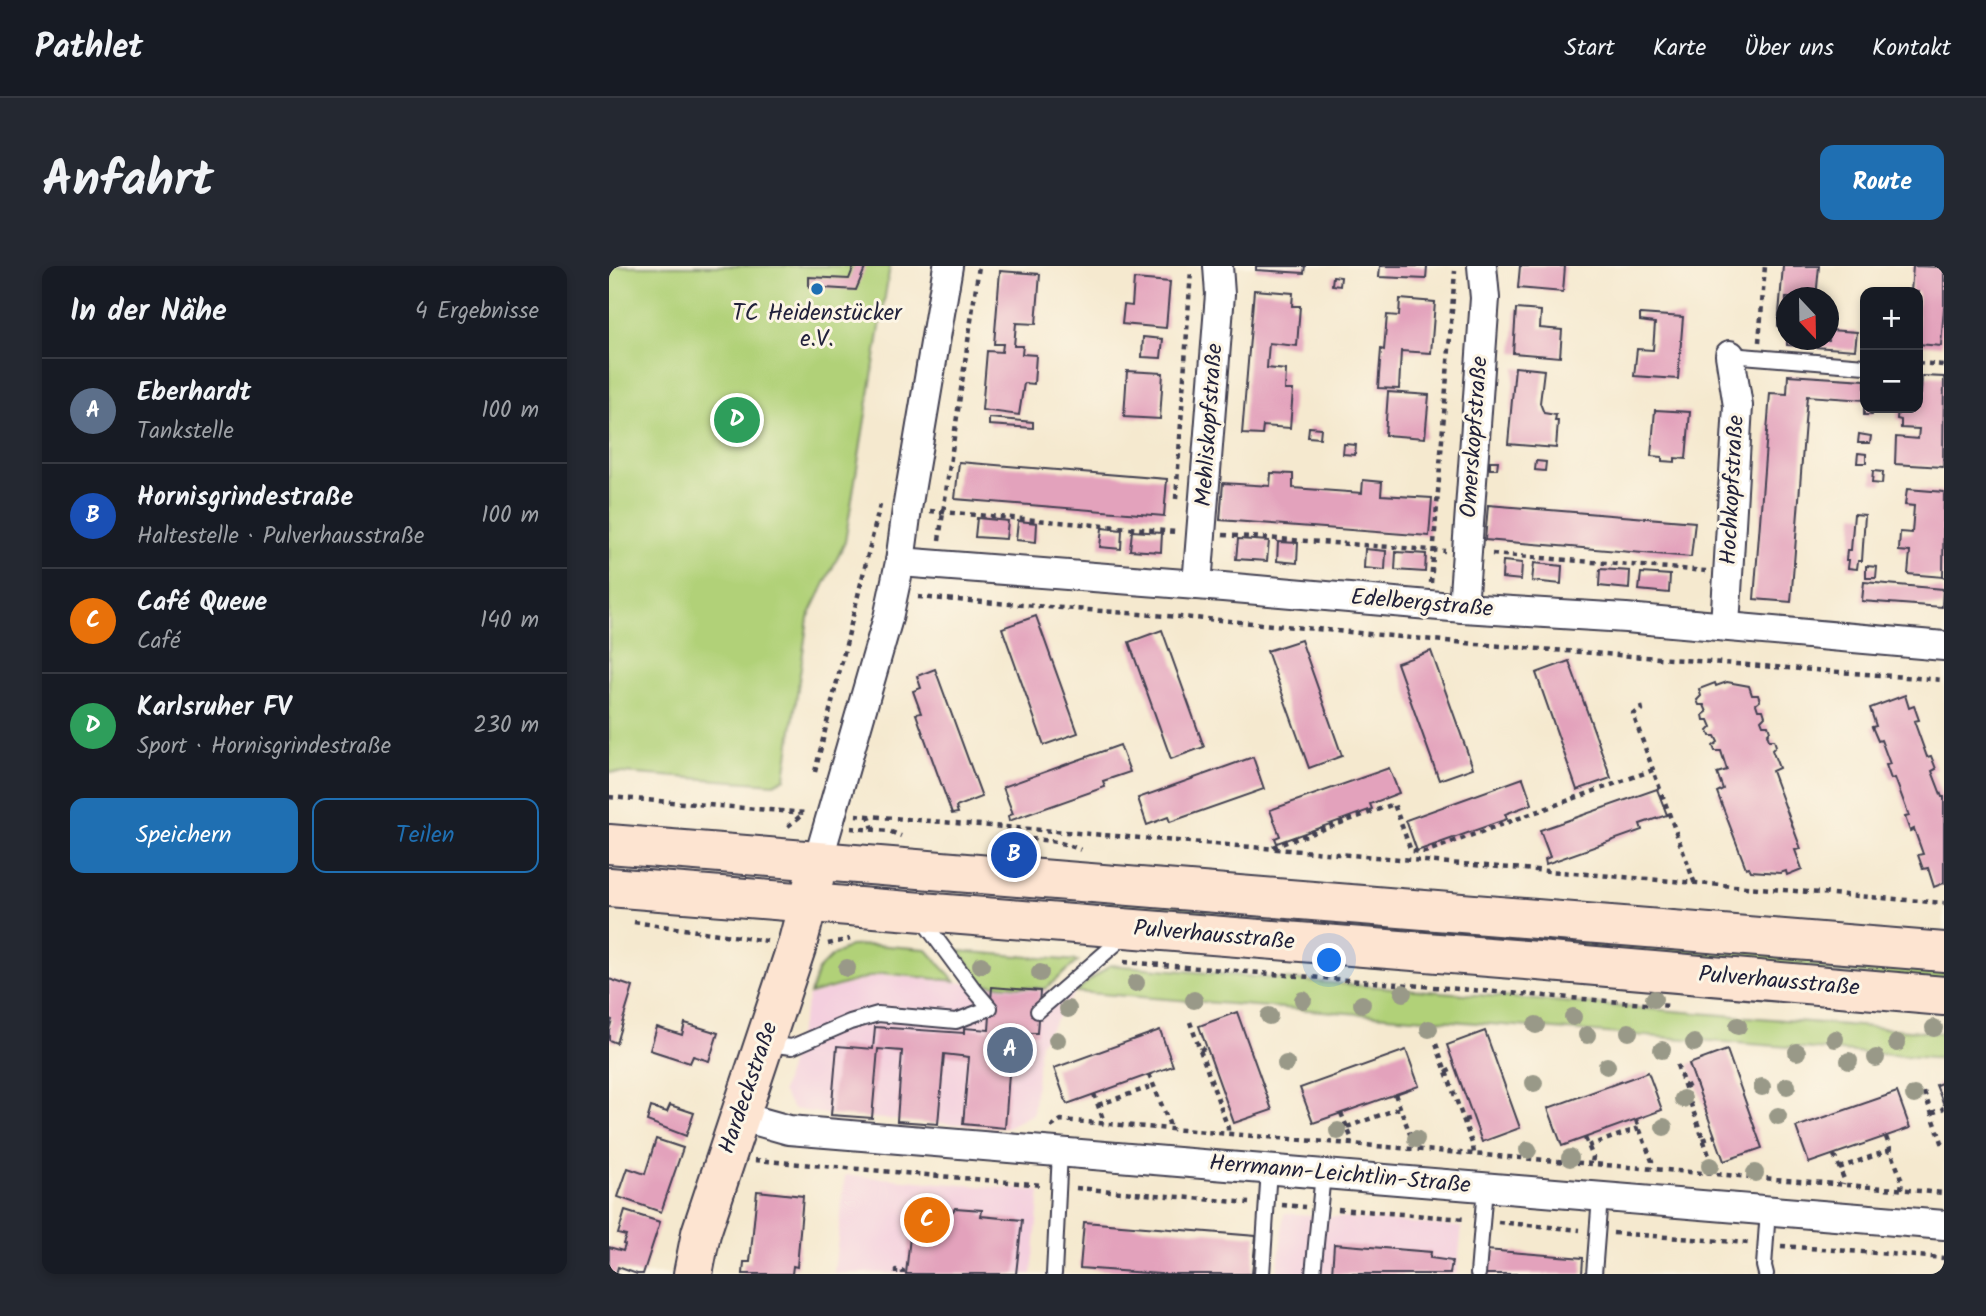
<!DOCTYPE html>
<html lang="de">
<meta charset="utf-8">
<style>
:root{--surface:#171b24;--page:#242831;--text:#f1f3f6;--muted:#9ea1a6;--line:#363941;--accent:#1f6fb2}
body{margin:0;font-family:Kalam,sans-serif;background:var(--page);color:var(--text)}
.controls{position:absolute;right:21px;top:21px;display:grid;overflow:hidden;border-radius:14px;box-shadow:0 4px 10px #0003}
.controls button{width:63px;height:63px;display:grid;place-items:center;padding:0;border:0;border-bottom:2px solid var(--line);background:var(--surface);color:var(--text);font:35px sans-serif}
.compass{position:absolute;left:1167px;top:21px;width:63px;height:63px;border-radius:50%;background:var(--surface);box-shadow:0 4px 10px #0003;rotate:158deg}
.you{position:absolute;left:721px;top:695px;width:24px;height:24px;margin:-18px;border:5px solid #fff;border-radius:50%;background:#1a73e8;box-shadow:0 0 0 10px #1a73e833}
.badge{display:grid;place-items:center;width:46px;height:46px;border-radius:50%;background:var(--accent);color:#fff;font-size:23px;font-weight:700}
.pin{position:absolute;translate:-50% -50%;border:4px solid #fff;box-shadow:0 2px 7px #0006}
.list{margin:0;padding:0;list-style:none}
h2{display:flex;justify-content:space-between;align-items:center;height:91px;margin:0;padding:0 28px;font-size:30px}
h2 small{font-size:23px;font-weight:400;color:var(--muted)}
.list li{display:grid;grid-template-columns:46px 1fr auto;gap:21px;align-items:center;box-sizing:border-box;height:105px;padding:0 28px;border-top:2px solid var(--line)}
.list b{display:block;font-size:26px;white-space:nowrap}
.list p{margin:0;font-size:23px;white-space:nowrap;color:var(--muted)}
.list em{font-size:23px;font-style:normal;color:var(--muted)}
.actions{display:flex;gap:14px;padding:21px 28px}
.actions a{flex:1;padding:16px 0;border:2px solid var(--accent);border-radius:14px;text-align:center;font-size:24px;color:var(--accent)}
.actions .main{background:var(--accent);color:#fff}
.map{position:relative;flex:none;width:1335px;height:1008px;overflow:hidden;border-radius:14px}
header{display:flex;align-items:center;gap:42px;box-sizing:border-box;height:98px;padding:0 35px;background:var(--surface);border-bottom:2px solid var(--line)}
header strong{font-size:33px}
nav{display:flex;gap:38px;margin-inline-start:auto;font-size:24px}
.intro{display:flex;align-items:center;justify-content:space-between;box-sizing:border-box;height:168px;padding:0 42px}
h1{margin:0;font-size:49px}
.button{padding:18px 32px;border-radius:14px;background:var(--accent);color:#fff;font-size:24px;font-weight:700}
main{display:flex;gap:42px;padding:0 42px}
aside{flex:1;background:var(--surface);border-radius:14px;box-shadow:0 4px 10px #0003}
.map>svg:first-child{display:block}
.built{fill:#f4cfde}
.green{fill:#b1d178;stroke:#6a7a5a;stroke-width:2}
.building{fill:#e3a2bc}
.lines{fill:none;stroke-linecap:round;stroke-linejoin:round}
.lane-casing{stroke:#424051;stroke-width:18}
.street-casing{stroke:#424051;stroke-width:32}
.secondary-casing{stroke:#424051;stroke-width:42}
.path{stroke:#424051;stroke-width:4.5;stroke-dasharray:5 5;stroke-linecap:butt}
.lane{stroke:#fff;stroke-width:14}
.street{stroke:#fff;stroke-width:28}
.secondary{stroke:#fde4d1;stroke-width:38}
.tree{fill:#998}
.poi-dot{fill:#1f6fb2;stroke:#fcf5e5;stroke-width:2.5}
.labels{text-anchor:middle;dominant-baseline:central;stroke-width:6;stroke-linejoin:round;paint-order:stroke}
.poi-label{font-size:23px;fill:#22223b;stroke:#fcf5e5}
.street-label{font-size:23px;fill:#22223b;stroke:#fcf5e5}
</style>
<header>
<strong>Pathlet</strong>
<nav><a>Start</a><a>Karte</a><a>Über uns</a><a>Kontakt</a></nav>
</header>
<div class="intro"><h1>Anfahrt</h1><a class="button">Route</a></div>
<main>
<aside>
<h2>In der Nähe<small>4 Ergebnisse</small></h2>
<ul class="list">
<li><span class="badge" style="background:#5c6f8a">A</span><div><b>Eberhardt</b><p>Tankstelle</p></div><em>100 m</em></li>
<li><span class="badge" style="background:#1a4fb4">B</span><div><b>Hornisgrindestraße</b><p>Haltestelle · Pulverhausstraße</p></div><em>100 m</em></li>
<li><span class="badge" style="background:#e8710a">C</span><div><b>Café Queue</b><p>Café</p></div><em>140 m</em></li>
<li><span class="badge" style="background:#2e9e5b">D</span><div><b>Karlsruher FV</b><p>Sport · Hornisgrindestraße</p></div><em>230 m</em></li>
</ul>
<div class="actions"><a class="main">Speichern</a><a>Teilen</a></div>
</aside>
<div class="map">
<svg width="1335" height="1008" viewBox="0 0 1335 1008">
<rect width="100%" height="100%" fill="#fcf5e5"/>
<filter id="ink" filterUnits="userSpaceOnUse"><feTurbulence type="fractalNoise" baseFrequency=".0143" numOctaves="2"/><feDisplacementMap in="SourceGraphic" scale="14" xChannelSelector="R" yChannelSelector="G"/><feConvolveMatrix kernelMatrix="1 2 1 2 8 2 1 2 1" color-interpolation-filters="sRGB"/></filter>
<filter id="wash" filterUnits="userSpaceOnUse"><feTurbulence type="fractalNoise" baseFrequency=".00686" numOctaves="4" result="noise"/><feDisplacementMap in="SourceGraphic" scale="28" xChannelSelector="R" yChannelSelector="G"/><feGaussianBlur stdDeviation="1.57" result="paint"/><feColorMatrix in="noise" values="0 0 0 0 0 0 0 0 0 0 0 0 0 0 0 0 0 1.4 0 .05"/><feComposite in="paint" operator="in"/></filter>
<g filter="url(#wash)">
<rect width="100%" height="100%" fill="#f5e9cf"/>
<g class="built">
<polygon points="273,709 465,727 431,778 424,848 396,862 222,849 184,843 173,826 200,730"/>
<polygon points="236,909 431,925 423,1008 225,1007"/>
<polygon points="675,947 853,961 848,1008 668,1008"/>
</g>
<g class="green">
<polygon points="0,0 281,0 236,276 199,352 176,512 165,518 0,506"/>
<polygon points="520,633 1335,698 1335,716 425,636 483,638"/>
<polygon points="266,679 317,683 346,715 274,707 201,728 209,704 223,690 241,680"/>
<polygon points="350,685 469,695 436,723 376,718"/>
<polygon points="501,699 1335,767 1335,793 466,726"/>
</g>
<g id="blocks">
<g class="building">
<polygon points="245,0 257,0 247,24 200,21 200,11 240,13"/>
<polygon points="647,0 696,0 695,7 647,4"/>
<polygon points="771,0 818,0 817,13 770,11"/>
<polygon points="911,0 956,0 954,26 909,22"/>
<polygon points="1174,0 1210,0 1207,32 1177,32 1177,61 1169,60"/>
<polygon points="1304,0 1335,1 1335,41 1332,80 1309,78 1309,26 1302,26"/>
<polygon points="391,5 431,8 427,58 407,57 405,80 414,80 413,88 427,89 425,118 415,117 410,149 373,144 378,85 393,86 394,78 385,78"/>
<polygon points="724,10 732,11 731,20 723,19"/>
<polygon points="525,13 561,16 557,62 513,58 515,39 523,40"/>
<polygon points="645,24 684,27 683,40 691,40 688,80 660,77 658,102 677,104 676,124 684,124 681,162 654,160 653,169 633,168"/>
<polygon points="791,33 826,36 822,87 792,85 790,123 769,122 772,83 775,84 778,49 790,50"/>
<polygon points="907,43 932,45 931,62 953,64 951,91 904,87"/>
<polygon points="1031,48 1074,51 1069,113 1025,110 1028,83 1044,84 1046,57 1031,55"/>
<polygon points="1220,64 1248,66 1246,84 1178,79 1178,74 1220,74"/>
<polygon points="534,71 554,73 552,92 533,91"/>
<polygon points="906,101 935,104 931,137 935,147 947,149 946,155 949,155 947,182 899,178"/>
<polygon points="518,105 554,107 551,153 515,151"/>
<polygon points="1179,109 1256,114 1256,134 1198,130 1182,336 1145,333 1161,127 1178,128"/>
<polygon points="1313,110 1335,111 1334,201 1286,198 1287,171 1309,173 1310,163 1292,162 1292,154 1288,153 1289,142 1309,142 1309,127 1312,128"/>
<polygon points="779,126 820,129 816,172 776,169"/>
<polygon points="1255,142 1264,142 1263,149 1255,149"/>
<polygon points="1046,144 1081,146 1077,193 1066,192 1066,196 1053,195 1053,191 1042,190"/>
<polygon points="380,152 424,156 424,162 380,159"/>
<polygon points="700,161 712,162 711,172 699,171"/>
<polygon points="1250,168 1262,170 1261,177 1249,177"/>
<polygon points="735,178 747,179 746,189 734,188"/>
<polygon points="1249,187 1257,188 1257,197 1248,197"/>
<polygon points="881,195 889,195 888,203 881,203"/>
<polygon points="927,195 937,196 936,205 926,204"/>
<polygon points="350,196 558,213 555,250 346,233"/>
<polygon points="1264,205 1274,206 1273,218 1263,217"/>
<polygon points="662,207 684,208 684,222 753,227 754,214 773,216 772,229 823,232 820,270 611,254 614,217 661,220"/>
<polygon points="1298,223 1335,226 1334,311 1299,308 1301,286 1290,285 1291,266 1303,267 1305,240 1296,239"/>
<polygon points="879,239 1086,256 1082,291 876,274"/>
<polygon points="1245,248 1256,249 1253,295 1249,295 1248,303 1239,302 1240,294 1237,294 1238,284 1242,284"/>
<polygon points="368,252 399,255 397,273 366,271"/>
<polygon points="409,255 428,257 427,276 407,274"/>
<polygon points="493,262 513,264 512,283 491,281"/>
<polygon points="523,265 553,267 552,286 521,284"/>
<polygon points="629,273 660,275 658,295 627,293"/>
<polygon points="669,276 689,277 688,297 668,295"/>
<polygon points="756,283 777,285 776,304 755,302"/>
<polygon points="787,286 817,288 816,306 786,304"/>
<polygon points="894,295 913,297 912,314 893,312"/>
<polygon points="925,297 953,300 952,318 923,315"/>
<polygon points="1257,300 1268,301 1267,312 1257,312"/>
<polygon points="991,303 1021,305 1020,323 990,320"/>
<polygon points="1032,307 1061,309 1060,327 1030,324"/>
<polygon points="1255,316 1334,323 1333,341 1253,335"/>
<polygon points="427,350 469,467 435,479 393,362"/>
<polygon points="553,364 595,481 562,493 520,376"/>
<polygon points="692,374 733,490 700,502 658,385"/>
<polygon points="822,385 864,502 830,514 788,397"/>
<polygon points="960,395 1002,512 968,524 927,407"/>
<polygon points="326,403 373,531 347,541 349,547 343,548 307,448 312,447 304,425 312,422 308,410"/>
<polygon points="1118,416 1140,420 1143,429 1149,429 1151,435 1147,438 1149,444 1154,444 1156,450 1152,454 1154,459 1159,459 1161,465 1158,468 1160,474 1165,474 1167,480 1163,484 1170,502 1163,505 1192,583 1186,584 1193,603 1178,609 1177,605 1171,607 1142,605 1140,601 1137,602 1108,526 1114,523 1108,507 1118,504 1112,485 1106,485 1104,480 1109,476 1106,470 1101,470 1099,465 1103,461 1100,454 1095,454 1094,449 1098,446 1095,439 1090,439 1088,434 1092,430 1090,423 1106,417 1107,420"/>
<polygon points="1296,429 1300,442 1305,440 1310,454 1305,455 1318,491 1322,490 1327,503 1323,505 1333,531 1335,531 1335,617 1325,621 1319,602 1314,603 1309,589 1314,588 1305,563 1301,565 1296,551 1300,550 1286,512 1282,513 1277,499 1281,498 1272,474 1269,475 1263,461 1267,460 1261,442"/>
<polygon points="511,479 521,506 494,515 496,521 400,555 399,550 404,548 394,521"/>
<polygon points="644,491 655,523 561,556 559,551 538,559 529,532"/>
<polygon points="780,502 790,527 761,538 763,543 668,577 666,572 671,570 661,544"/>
<polygon points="914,512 923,538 896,548 898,553 808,585 797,554"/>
<polygon points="1048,523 1058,549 1031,558 1033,564 937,598 936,593 941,591 931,564"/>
<polygon points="0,713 24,721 7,777 0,774 0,764 3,754 0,753"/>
<polygon points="383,721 431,725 428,767 420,767 418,795 401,794 396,862 354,858 360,791 335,788 329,858 288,855 293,785 269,783 263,852 222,849 228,780 264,783 266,761 355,767 355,762 380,764"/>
<polygon points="628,746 663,844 625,857 590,760"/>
<polygon points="76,757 109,767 100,795 84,790 81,797 41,784 48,761 73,769"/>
<polygon points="551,764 564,800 458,838 445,802"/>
<polygon points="876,765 911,862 873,876 838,779"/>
<polygon points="797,784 810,820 704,857 691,822"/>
<polygon points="1118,784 1153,882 1115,895 1080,798"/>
<polygon points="1039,806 1053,844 953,880 939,842"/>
<polygon points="1335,816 1335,839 1327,819"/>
<polygon points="1288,826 1301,862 1200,897 1187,861"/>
<polygon points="61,839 85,847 77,870 38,855 42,841 58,846"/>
<polygon points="47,873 74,882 52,946 9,931 19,902 36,908"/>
<polygon points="148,925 194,930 188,1001 184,1000 183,1008 134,1008 135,996 141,996"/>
<polygon points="346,942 373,944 372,950 413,954 407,1008 297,1008 304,943 343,947"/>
<polygon points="16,945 51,956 34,1008 28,1008 9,1001 7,1008 0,1008 0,981 14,985 16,979 14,978 17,970 9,968"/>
<polygon points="475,956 647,970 643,1008 551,1008 471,1002"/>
<polygon points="725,978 822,986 821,992 843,995 841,1008 723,1008"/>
<polygon points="877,984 974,992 973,1008 875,1008"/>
</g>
</g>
</g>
<g filter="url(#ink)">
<use href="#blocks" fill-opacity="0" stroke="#424051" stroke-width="2"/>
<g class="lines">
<g class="lane-casing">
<g id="lane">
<polyline points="1121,89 1256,100"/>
<polyline points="429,745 518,668"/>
<polyline points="157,778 183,781 241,756 269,748 347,755 381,742 363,721 312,652"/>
<polyline points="445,1008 451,886"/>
<polyline points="653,1008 660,903"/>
<polyline points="704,1008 714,908"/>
<polyline points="869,1008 876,921"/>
<polyline points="985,1008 991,931"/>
<polyline points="1157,1008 1155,1000 1159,944"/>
</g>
</g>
<g class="street-casing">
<g id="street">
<polyline points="291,296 614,321 854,342 1017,352 1335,380"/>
<polyline points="588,319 611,28 609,0"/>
<polyline points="854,342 876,32 873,0"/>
<polyline points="1116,360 1129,140 1121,89"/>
<polyline points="209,595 279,352 291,296 298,243 339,0"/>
<polyline points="130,850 180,864 1335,959"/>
</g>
</g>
<g class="secondary-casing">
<g id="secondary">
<polyline points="0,578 1335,686"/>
<polyline points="0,621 929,695 1335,730"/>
<polyline points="84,1008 92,967 188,679 205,614"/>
</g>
</g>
<g class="path">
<polyline points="1150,76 1156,0"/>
<polyline points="1309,97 1335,99"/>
<polyline points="567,233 582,4"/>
<polyline points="321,245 567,266"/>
<polyline points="614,269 836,285"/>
<polyline points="330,274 370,0"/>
<polyline points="883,288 1097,305"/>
<polyline points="822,317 846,5"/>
<polyline points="309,331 610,354 879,379 1335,414"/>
<polyline points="1032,440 1033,444 1024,448 1044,504"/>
<polyline points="206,506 271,239"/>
<polyline points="0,531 197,547"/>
<polyline points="247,549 1335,637"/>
<polyline points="260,549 264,563"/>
<polyline points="179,560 194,548"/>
<polyline points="242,562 280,565 292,570"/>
<path d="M392,577C420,570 446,573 472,584"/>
<polyline points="664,581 785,538 802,585 816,586 1044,504 1086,618"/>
<polyline points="25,656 158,675"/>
<polyline points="219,678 241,673"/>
<polyline points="515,696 1061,740"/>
<polyline points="581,756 619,862 619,868"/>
<polyline points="827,778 864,880 865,888"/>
<polyline points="591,784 598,781"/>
<polyline points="1068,799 1103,898 1102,907"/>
<polyline points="837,806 846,802"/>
<polyline points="540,808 560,857 559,863"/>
<polyline points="1076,821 1087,816"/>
<polyline points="1315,826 1335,882"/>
<polyline points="485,828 494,853 493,857"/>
<polyline points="786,828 804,876 803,883"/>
<polyline points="489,839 544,820"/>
<polyline points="732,847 742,871 741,878"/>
<polyline points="1323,847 1335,842"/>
<polyline points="855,854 864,852"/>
<polyline points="1027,854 1043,895 1042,902"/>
<polyline points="442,861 452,854 1335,927"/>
<polyline points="738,861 791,842"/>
<polyline points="1277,871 1293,915 1292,923"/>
<polyline points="976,872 984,891 983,897"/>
<polyline points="1094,874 1106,870"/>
<polyline points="979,880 1030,862"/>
<polyline points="1225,889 1235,913 1234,918"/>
<polyline points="146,894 434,919"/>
<polyline points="1230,902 1281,884"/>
<polyline points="467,922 640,937"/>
<polyline points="673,939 696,941"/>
<polyline points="729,943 856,953"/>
<polyline points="889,956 971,964"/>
<polyline points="1004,967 1139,977"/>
<polyline points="1172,980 1335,992"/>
<polyline points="287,1008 287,1004 294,1005 294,1008"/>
</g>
<use href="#lane" class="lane"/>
<use href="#street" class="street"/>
<use href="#secondary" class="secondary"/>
</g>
<g class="tree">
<circle cx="372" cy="699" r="9"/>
<circle cx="238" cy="702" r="9"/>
<circle cx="431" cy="707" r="9"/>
<circle cx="527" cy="717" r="9"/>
<circle cx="794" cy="727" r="9"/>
<circle cx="1045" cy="733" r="9"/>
<circle cx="585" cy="734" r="9"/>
<circle cx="694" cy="734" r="9"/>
<circle cx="753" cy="738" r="9"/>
<circle cx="459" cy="743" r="9"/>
<circle cx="660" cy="750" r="9"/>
<circle cx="964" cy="751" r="9"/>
<circle cx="927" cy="759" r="9"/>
<circle cx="1129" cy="760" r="9"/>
<circle cx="1325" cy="762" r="9"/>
<circle cx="820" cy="763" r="9"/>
<circle cx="1020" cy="766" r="9"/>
<circle cx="978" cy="769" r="9"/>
<circle cx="1226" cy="773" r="9"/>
<circle cx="448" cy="774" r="9"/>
<circle cx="1085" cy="777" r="9"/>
<circle cx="1288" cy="777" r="9"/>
<circle cx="1053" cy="784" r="9"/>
<circle cx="1188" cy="786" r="9"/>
<circle cx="1267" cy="792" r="9"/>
<circle cx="1240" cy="795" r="9"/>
<circle cx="677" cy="798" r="9"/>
<circle cx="998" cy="800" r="9"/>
<circle cx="925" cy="817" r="9"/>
<circle cx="1178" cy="820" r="9"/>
<circle cx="1153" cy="821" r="9"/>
<circle cx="1305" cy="829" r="9"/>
<circle cx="1074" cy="833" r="9"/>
<circle cx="1169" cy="850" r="9"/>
<circle cx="1055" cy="861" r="9"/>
<circle cx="729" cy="865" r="9"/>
<circle cx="807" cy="873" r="9"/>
<circle cx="919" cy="884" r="9"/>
<circle cx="961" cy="892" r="9"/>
<circle cx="1101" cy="900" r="9"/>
<circle cx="1146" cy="907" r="9"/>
</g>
</g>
<circle class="poi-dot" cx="208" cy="23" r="7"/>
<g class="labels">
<g class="poi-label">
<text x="208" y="48">TC Heidenstücker<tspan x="208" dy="26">e.V.</tspan></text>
</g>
<g class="street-label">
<text transform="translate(601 159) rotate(-86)">Mehliskopfstraße</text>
<text transform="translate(866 171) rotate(-86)">Omerskopfstraße</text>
<text transform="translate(1124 224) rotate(-87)">Hochkopfstraße</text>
<text transform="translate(813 338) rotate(5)">Edelbergstraße</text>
<text transform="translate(605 670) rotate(5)">Pulverhausstraße</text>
<text transform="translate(1170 716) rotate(5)">Pulverhausstraße</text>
<text transform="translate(140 822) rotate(-71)">Hardeckstraße</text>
<text transform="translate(731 909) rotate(5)">Herrmann-Leichtlin-Straße</text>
</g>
</g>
</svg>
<div class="controls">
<button>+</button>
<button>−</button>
</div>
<svg class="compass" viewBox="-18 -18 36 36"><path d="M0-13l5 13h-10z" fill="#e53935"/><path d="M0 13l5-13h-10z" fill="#9ea1a6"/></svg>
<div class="you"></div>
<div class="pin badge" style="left:401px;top:784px;background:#5c6f8a">A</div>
<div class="pin badge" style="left:405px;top:589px;background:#1a4fb4">B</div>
<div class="pin badge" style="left:318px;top:954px;background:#e8710a">C</div>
<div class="pin badge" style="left:128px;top:154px;background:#2e9e5b">D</div>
</div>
</main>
